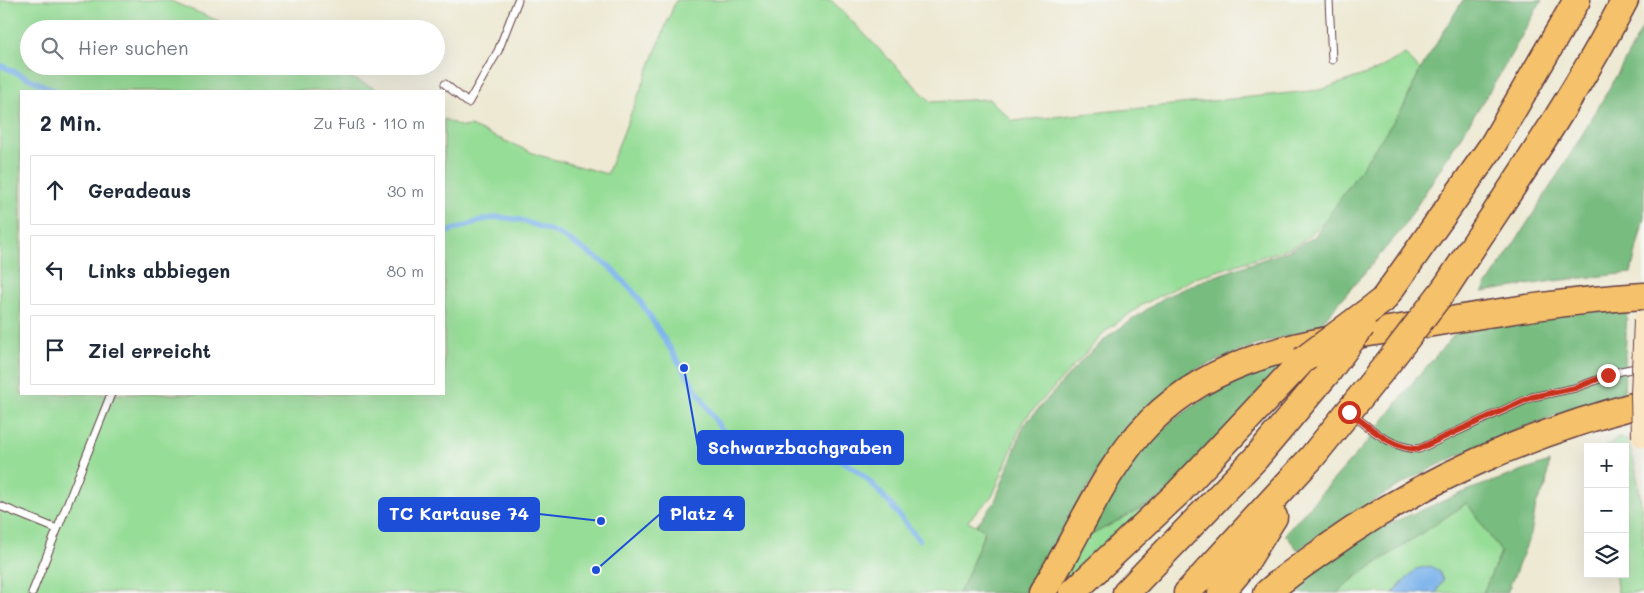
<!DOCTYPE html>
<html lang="de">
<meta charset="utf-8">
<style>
:root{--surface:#fff;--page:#f6f6f7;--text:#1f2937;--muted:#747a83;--line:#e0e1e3}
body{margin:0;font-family:Mali,sans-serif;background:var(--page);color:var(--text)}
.controls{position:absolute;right:15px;bottom:15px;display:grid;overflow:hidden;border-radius:0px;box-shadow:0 5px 20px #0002}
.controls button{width:45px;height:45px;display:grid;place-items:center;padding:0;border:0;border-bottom:1px solid var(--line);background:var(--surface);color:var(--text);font:25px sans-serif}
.stop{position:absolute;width:15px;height:15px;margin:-11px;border:4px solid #c8321e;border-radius:50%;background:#fff}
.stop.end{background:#c8321e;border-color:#fff;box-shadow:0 1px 5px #0008}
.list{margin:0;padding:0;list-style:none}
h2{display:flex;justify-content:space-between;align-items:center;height:65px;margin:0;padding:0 20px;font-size:21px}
h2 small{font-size:16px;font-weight:400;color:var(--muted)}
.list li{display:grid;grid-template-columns:32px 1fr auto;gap:15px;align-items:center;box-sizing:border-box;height:70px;margin:0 10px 10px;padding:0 10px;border:1px solid var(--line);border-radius:0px}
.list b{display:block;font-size:19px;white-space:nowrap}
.list em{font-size:16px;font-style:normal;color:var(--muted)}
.icon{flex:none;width:28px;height:28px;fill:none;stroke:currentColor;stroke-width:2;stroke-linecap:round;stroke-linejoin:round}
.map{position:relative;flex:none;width:1644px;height:593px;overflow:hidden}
.search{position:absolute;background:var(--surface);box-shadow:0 5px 20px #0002;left:20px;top:20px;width:425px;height:55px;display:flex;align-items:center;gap:12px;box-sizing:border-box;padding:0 18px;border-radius:28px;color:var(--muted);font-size:19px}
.panel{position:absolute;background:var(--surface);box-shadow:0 5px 20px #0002;left:20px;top:90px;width:425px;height:305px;border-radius:0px}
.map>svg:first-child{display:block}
.green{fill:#96dd97;stroke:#707e61}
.forest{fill:#78bc80;stroke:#616e56}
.water{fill:#7cb4ec;stroke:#636a8c}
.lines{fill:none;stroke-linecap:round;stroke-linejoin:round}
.stream{stroke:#7cb4ec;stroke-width:5.5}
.lane-casing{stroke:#623d44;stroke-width:9}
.highway-casing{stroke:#623d44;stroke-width:29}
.lane{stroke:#fff;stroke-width:7}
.highway{stroke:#f5c16b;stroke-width:26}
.secondary-bridge-casing{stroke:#623d44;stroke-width:22;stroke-linecap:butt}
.highway-bridge-casing{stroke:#623d44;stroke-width:29;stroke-linecap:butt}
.secondary-bridge{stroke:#fbe6c4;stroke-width:20}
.highway-bridge{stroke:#f5c16b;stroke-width:26}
.route{stroke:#c8321e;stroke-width:6}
.leader{fill:none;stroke:#1d4ed8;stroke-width:2}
.callout-dot{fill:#1d4ed8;stroke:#f6f6f2;stroke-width:2}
.callout{fill:#1d4ed8;stroke:#1d4ed8;stroke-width:2}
.callout-label{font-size:18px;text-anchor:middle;font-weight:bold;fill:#fff}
</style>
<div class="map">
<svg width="1644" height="593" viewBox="0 0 1644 593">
<rect width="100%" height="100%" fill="#f6f6f2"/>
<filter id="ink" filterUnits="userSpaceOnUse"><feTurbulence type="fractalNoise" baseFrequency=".02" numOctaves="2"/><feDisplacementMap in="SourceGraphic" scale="10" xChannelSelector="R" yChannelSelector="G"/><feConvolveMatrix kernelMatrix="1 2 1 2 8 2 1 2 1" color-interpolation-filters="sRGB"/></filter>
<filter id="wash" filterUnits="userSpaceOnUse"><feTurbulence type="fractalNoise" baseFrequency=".0096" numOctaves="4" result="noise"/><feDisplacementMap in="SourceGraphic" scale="20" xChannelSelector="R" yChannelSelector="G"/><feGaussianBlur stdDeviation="1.12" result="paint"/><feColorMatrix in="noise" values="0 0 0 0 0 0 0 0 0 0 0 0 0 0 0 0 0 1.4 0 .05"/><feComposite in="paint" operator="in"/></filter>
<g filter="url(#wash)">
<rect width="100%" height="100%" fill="#ede9d3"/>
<g class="green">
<polygon points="0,0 168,0 238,29 29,29 29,66 324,66 381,91 21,91 21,394 444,394 444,119 462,127 470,126 538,155 607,174 676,0 831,0 931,102 989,99 1013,121 1320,90 1375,71 1405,54 1420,70 1404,106 1327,219 1303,241 1290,248 1195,278 1142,305 1107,330 1023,421 993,495 968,521 985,530 964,584 958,593 0,593"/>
<path d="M1627,438C1644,487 1644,541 1644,593H1618L1615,574H1625V447H1604L1616,439Z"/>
<polygon points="1169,493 1069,593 1055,593 1084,539"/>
<polygon points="1467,503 1501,552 1483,593 1436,593 1443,580 1403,582 1393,593 1336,593 1357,576"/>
</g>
<g class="forest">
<polygon points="1463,0 1542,0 1499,76 1402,229 1318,327 1251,347 1189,372 1146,411 1098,471 1025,593 958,593 964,584 985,531 976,525 994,504 1024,425 1085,357 1110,335 1165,297 1204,280 1290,250 1314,237 1404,106 1420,70"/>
<path d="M1644,25V217L1631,273L1553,281L1482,292C1540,205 1595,118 1644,25Z"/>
<path d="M1627,306L1624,392C1553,415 1483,441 1417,476C1375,498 1336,524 1298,550L1285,534L1368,441L1413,382L1463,325Z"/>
<polygon points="1292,361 1169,493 1084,539 1130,460 1173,420 1230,382"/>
<polygon points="1549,462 1546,486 1536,505 1531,534 1507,593 1483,593 1501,552 1467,503 1357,576 1336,593 1281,593 1355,538 1474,488"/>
</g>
<polygon class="water" points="1430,566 1439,571 1443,580 1436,593 1393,593 1416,569"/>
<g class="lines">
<g class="stream">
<polyline points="0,65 56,91"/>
<path d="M444,233L482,220L499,217L521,220L559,234L609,266L637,296L721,429C748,453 758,442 789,445C804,447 820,452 834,457C869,471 895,512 919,540"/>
</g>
</g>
</g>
<g filter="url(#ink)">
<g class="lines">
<g class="lane-casing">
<g id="lane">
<polyline points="1329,0 1332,60"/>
<polyline points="445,84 468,103 498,51 518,0"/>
<path d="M1353,415C1374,431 1391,448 1419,449L1532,397L1575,388L1621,371L1641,367"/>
<polyline points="0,506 57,529"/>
<polyline points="32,593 111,394"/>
</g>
</g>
<g class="highway-casing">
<g id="highway">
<path d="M1446,287C1508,193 1573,100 1625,0"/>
<polyline points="1383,300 1492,146 1577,0"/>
<path d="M1042,593C1079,536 1102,470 1151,421C1225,347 1329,340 1427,324C1499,312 1571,300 1644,296"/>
<polyline points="1072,593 1179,492 1303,360"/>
<polyline points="1126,593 1255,459 1328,372"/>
<polyline points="1187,593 1312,457 1387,364"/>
<polyline points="1221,593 1244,565 1274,517"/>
<path d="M1267,593C1286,576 1307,562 1328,547C1425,478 1528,434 1644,403"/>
</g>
</g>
<use href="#lane" class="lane"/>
<use href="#highway" class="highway"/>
<g class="secondary-bridge-casing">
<polyline id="secondary-bridge" points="1642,437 1641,395 1644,320"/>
</g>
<g class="highway-bridge-casing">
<g id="highway-bridge">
<polyline points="1303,360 1383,300"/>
<polyline points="1387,364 1446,287"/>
<polyline points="1328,372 1362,326"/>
</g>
</g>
<use href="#secondary-bridge" class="secondary-bridge"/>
<use href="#highway-bridge" class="highway-bridge"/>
</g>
</g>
<g class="lines" filter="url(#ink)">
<path class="route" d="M1349,412C1371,428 1390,448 1418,449L1532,397L1575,388L1608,375"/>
</g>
<path class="leader" d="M684 368L698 447M596 570L660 514M601 521L539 514"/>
<g class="callout-dot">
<circle cx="684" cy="368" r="5"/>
<circle cx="596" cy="570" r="5"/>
<circle cx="601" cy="521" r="5"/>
</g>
<g class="callout">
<rect x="698" y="431" width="205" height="33" rx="5"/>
<rect x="660" y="497" width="84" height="33" rx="5"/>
<rect x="379" y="498" width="160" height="33" rx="5"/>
</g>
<g class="callout-label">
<text x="800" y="454">Schwarzbachgraben</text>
<text x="702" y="520">Platz 4</text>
<text x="459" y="520">TC Kartause 74</text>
</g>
</svg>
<div class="controls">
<button>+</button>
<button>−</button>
<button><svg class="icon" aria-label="layers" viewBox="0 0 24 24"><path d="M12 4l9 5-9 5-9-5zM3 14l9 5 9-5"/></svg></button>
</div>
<div class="stop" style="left:1349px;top:412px"></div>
<div class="stop end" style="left:1608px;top:375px"></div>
<div class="search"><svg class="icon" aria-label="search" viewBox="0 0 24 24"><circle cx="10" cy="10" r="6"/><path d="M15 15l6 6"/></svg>Hier suchen</div>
<section class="panel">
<h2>2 Min.<small>Zu Fuß · 110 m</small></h2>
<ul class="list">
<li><svg class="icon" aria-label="ahead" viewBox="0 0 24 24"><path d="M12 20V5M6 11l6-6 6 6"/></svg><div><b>Geradeaus</b></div><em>30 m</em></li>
<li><svg class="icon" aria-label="left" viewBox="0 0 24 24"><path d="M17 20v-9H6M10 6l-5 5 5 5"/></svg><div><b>Links abbiegen</b></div><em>80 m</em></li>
<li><svg class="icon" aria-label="arrive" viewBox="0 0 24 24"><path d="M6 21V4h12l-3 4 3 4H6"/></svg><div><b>Ziel erreicht</b></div></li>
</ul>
</section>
</div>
